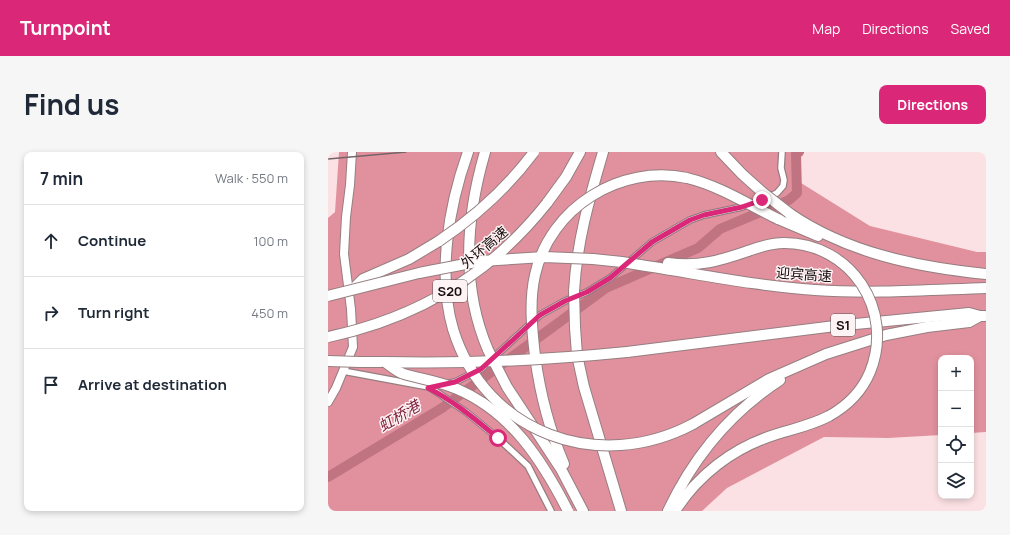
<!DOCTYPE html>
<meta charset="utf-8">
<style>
:root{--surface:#fff;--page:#f6f6f7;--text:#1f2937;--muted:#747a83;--line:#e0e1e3;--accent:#db2777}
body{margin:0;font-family:Manrope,"Noto Sans SC",sans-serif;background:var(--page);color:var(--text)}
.controls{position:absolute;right:12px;bottom:12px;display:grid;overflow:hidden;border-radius:8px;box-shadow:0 2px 6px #0003}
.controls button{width:36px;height:36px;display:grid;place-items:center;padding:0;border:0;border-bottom:1px solid var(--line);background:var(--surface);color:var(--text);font:20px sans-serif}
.stop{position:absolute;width:12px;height:12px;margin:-9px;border:3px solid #db2777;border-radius:50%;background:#fff}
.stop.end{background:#db2777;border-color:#fff;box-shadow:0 1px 4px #0008}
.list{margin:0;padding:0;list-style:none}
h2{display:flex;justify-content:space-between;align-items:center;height:52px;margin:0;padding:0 16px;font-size:17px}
h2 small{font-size:13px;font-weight:400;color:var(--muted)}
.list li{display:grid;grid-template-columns:26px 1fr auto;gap:12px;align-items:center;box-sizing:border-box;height:72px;padding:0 16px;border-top:1px solid var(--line)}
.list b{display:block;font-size:15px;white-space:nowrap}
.list em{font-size:13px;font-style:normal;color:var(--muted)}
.icon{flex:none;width:22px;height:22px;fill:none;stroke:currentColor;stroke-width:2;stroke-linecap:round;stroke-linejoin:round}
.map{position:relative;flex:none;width:658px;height:359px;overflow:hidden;border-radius:8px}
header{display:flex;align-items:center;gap:24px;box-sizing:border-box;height:56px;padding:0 20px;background:var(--accent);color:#fff}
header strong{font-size:19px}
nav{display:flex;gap:22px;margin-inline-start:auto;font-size:14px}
.intro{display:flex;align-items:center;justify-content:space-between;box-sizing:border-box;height:96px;padding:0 24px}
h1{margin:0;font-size:28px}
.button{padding:10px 18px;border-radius:8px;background:var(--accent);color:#fff;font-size:14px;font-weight:700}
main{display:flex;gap:24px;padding:0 24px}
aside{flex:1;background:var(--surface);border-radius:8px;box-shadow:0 2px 6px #0003}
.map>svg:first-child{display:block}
.forest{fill:#e1919e}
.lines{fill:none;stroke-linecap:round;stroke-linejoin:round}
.river{stroke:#c07380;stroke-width:10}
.street-casing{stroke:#967e81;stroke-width:8}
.secondary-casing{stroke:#967e81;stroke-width:10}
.highway-casing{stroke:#967e81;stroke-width:12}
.street{stroke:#fff;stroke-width:5.5}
.secondary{stroke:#fff;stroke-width:8}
.highway{stroke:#fff;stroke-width:10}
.rail{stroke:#746466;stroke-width:1.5}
.highway-bridge-casing{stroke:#967e81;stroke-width:12;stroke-linecap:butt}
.highway-bridge{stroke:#fff;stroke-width:10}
.route{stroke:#db2777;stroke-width:5}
.labels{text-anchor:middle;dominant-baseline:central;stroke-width:3;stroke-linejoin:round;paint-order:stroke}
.shield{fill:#fef3f4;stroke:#5c5354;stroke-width:1}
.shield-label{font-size:13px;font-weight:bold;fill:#170e0f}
.street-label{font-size:14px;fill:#170e0f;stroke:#fef3f4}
.water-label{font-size:15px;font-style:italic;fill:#7f213b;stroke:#fef3f4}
</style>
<header>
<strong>Turnpoint</strong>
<nav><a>Map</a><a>Directions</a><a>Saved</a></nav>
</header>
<div class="intro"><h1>Find us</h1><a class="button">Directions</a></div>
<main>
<aside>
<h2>7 min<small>Walk · 550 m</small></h2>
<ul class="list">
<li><svg class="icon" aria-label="ahead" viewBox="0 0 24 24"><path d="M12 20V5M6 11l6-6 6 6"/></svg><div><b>Continue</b></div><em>100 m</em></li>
<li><svg class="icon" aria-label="right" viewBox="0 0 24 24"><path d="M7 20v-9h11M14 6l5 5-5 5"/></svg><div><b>Turn right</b></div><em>450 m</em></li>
<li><svg class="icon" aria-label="arrive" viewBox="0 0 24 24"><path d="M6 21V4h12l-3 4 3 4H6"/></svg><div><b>Arrive at destination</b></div></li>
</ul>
</aside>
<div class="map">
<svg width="658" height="359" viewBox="0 0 658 359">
<rect width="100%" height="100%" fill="#fce1e4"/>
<polygon class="forest" points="11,0 464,0 465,26 542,74 649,100 658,100 658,280 643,281 643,206 613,206 613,283 560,286 496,285 399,336 374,359 0,359 0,66 7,60"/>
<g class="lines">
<polyline class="river" points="0,325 114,256 278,136 370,96 392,77 461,48 469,41 468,2 471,0"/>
<g class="street-casing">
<g id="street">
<polyline points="15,219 101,235 127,230 153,217 212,163 237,149 259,140 282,126 324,90 362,68 376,63 414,55 434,48 449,41 455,34 456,28 453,16 454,0"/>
<polyline points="101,235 113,243 138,260 170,286 200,314 223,359"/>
</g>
</g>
<g class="secondary-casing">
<polyline id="secondary" points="0,250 8,236 25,195 23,157 16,102 18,65 22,33 24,0"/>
</g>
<g class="highway-casing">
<g id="highway">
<path d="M157,0C138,65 133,135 160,198"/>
<polyline points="393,0 414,22 434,40"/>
<polyline points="219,51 238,25 252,0"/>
<path d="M461,61C519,101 589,115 658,122"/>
<polyline points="450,67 490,84"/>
<polyline points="265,107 294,110"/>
<path d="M340,111C371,115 391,109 420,99"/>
<path d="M312,113C371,122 428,134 487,138C544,142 601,138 658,136"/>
<polyline points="25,137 35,127 81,107 111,89"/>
<path d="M246,139C249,89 261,48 275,0"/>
<polyline points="247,175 249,203 256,235 293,359"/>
<path d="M125,177C109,122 121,53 140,0"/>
<polyline points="299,200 507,174 641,161 652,164 658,164"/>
<path d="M207,204C212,241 221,277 236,312"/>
<polyline points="32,210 57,210"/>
<polyline points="179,235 233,317 255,359"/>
<polyline points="365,272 441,227 498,202 558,183 599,175 641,170 652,164"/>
<path d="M340,359C365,306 403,260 452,228"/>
<path d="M347,359C370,323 405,296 446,283C465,277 484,273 501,264"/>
</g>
</g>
<use href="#street" class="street"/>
<use href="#secondary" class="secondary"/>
<use href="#highway" class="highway"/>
<polyline class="rail" points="0,7 78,0"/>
<g class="highway-bridge-casing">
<g id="highway-bridge">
<polyline points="434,40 461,61"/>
<path d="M111,89C148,64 180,35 206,0"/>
<path d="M420,99C431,95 443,91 456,91C523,91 567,158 542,220C534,239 519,254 501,264"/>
<polyline points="294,110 312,113"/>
<polyline points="246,139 247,175"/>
<polyline points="0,144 91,121 153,109 216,105 265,107"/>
<path d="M125,177C157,282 271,322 365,272"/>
<path d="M0,185C90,166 162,123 219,51"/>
<polyline points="160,198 179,235"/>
<path d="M207,204C204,178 201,149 207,123C222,55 293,12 359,26C392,34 421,53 450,67"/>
<polyline points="0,209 32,210"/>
<path d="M57,210C63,214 69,220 76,222C93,227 111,229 129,237C183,260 214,308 240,359"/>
<path d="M57,210C138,212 218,208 299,200"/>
</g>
</g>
<use href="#highway-bridge" class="highway-bridge"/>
</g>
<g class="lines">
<path class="route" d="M170,286C148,268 126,249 100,236L127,230L153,217L212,163L237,149L259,140L282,126L324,90L362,68L376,63L414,55L434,48"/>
</g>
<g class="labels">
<g class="shield">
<rect x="105" y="128" width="34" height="22" rx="3"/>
<rect x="503" y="162" width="24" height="22" rx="3"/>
</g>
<g class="shield-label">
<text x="122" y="139">S20</text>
<text x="515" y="173">S1</text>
</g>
<g class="street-label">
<text transform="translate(156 95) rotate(-40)">外环高速</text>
<text transform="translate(476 122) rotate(4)">迎宾高速</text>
</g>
<g class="water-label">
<text transform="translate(71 264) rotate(-31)">虹桥港</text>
</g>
</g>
</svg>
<div class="controls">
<button>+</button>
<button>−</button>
<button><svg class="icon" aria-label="locate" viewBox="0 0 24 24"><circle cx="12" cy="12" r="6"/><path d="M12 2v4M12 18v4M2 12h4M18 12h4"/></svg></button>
<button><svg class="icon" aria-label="layers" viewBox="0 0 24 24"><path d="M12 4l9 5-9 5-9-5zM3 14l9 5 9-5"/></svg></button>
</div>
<div class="stop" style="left:170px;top:286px"></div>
<div class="stop end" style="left:434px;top:48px"></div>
</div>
</main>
